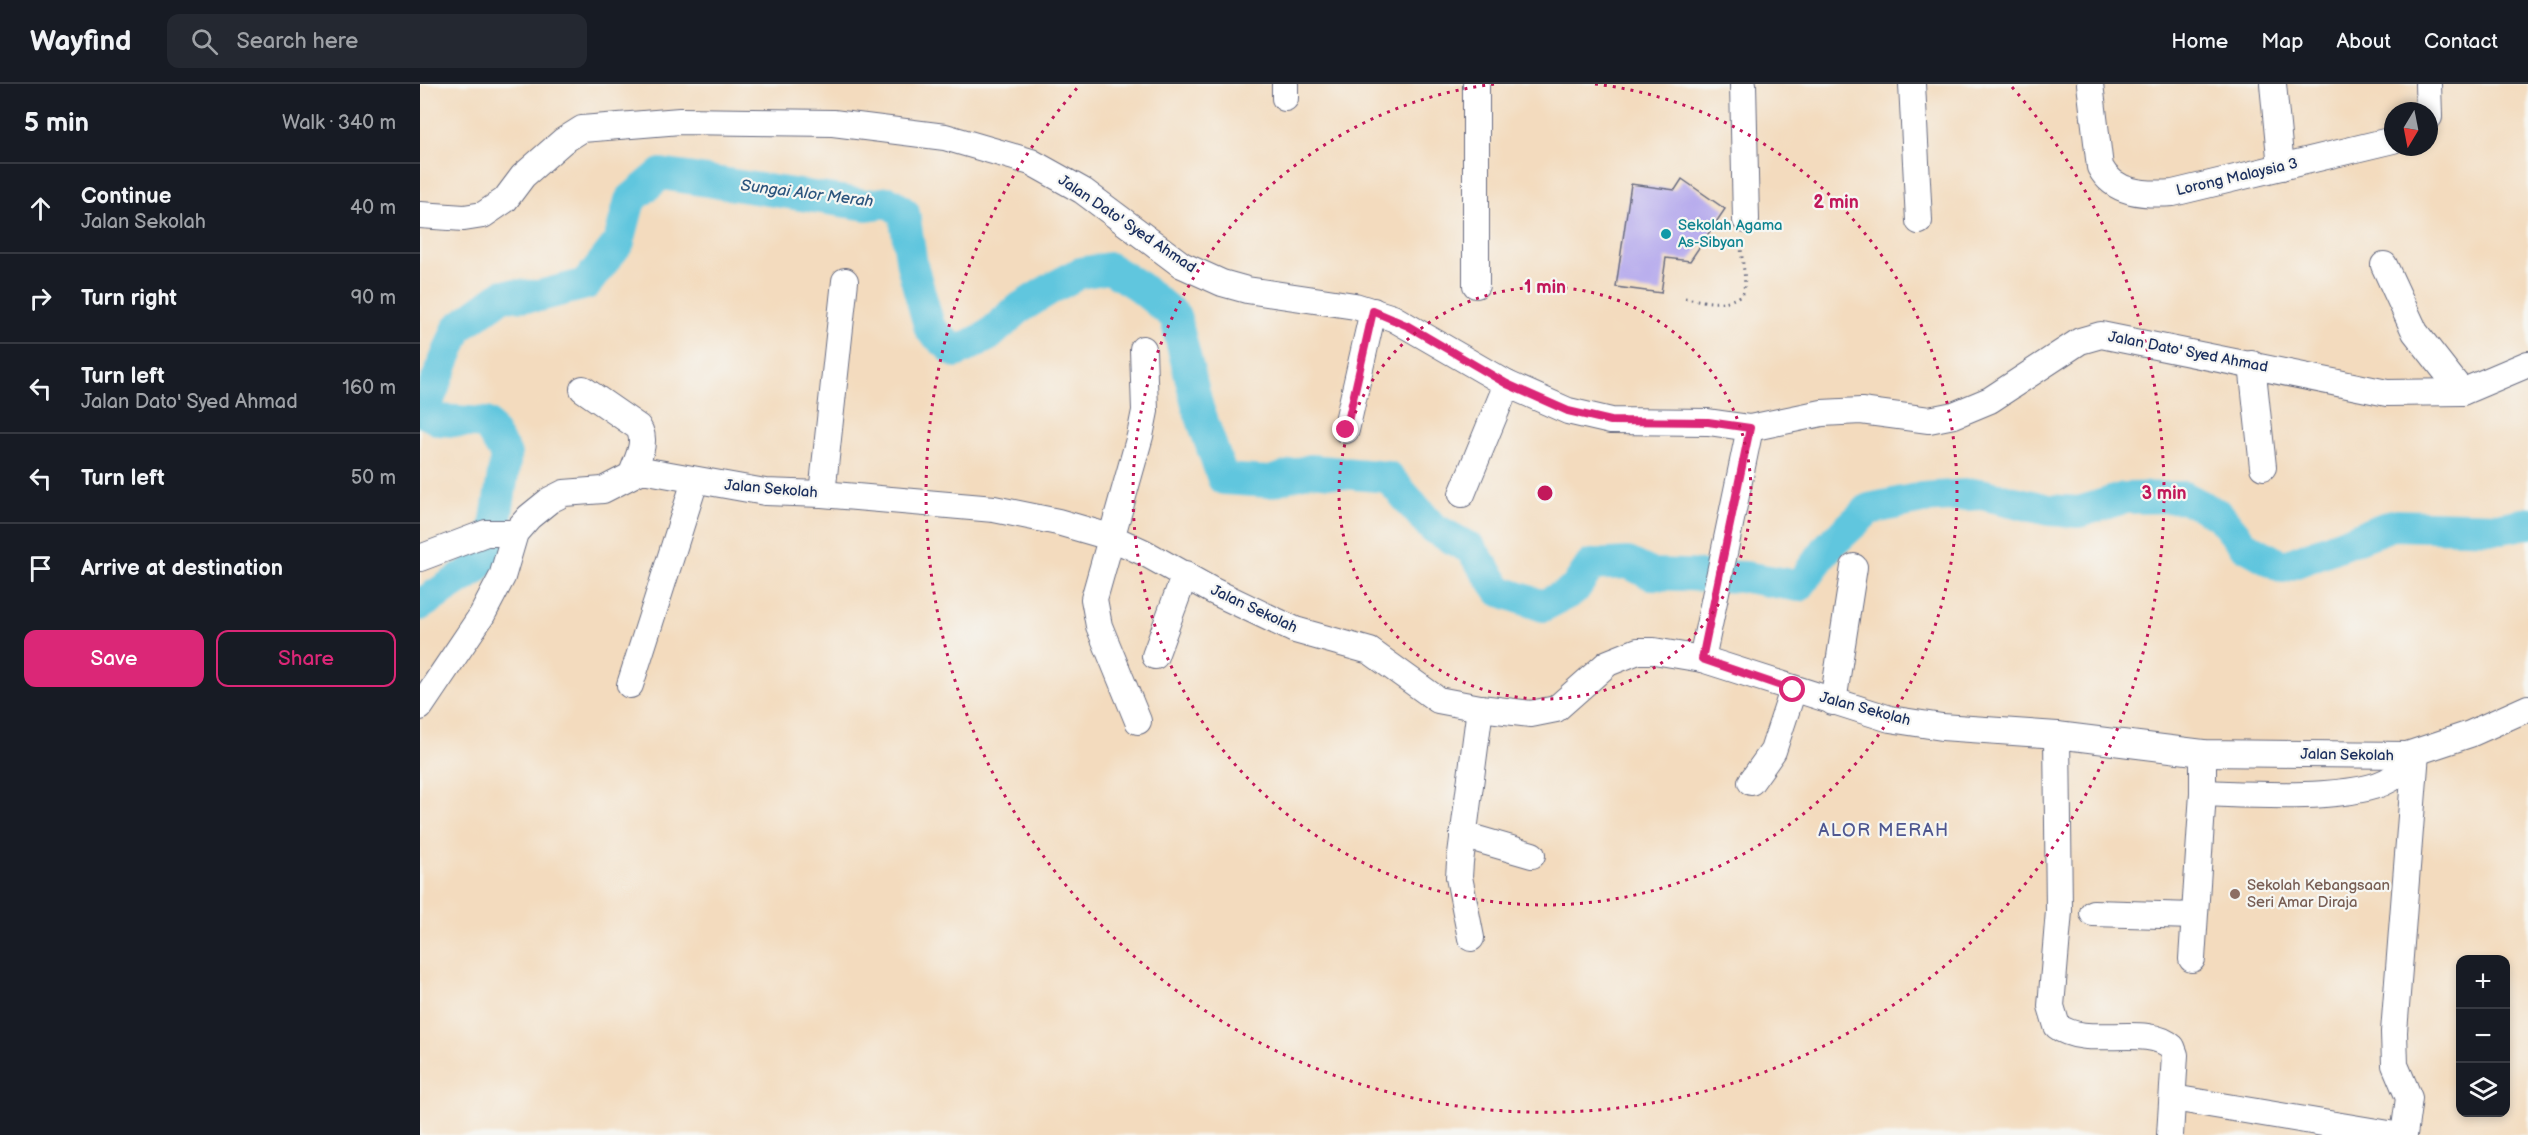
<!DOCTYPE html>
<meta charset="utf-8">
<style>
:root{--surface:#171b24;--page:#242831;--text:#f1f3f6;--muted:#9ea1a6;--line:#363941;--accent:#db2777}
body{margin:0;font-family:"Balsamiq Sans",sans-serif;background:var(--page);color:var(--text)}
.controls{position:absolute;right:18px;bottom:18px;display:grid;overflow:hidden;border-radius:12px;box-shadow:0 3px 9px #0003}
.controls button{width:54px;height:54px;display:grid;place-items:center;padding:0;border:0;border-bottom:2px solid var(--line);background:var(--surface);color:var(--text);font:30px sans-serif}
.compass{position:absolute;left:1964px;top:18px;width:54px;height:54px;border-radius:50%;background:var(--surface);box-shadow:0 3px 9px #0003;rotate:190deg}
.stop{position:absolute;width:18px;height:18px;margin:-14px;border:4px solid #db2777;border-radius:50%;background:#fff}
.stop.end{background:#db2777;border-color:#fff;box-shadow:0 2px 6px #0008}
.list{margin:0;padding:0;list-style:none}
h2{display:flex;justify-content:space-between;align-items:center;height:78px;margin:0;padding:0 24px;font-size:26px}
h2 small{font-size:20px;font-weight:400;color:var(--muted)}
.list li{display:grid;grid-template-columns:39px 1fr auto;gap:18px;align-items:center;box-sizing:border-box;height:90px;padding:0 24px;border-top:2px solid var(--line)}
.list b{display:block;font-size:22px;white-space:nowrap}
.list p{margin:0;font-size:20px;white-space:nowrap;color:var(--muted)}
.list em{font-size:20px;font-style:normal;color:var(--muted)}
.actions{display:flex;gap:12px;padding:18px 24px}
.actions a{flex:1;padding:14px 0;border:2px solid var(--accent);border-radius:12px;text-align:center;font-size:21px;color:var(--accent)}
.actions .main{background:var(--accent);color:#fff}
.icon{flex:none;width:33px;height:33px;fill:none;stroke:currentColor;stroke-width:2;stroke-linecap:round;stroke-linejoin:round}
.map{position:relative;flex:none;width:2108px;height:1051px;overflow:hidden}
header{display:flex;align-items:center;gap:36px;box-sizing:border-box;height:84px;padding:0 30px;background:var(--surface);border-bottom:2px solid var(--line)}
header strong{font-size:28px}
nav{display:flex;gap:33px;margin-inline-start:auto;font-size:21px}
.search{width:420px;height:54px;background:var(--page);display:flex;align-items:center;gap:15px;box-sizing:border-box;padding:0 21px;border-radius:12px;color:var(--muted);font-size:22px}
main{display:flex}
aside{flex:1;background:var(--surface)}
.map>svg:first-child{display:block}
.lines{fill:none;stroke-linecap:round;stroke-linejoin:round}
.river{stroke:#60c6de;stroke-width:32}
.building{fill:#afa2ec}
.minor-casing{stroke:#676b80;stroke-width:28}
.path{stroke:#676b80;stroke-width:3;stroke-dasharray:1.5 4.5;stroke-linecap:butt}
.minor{stroke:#fff;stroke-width:26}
.route{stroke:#db2777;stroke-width:8}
.ring{fill:none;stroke:#c2185b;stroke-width:3;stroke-dasharray:3 6}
.culture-dot{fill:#0f9aa8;stroke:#f6f6f2;stroke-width:2}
.education-dot{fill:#8d6e63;stroke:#f6f6f2;stroke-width:2}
.labels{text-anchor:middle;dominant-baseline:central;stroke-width:4.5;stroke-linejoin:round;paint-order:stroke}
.street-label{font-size:15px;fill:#1b2f5e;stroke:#f6f6f2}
.culture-label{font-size:15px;fill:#0d838f;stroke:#f6f6f2;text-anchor:start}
.education-label{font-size:15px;fill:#785e54;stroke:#f6f6f2;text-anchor:start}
.water-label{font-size:16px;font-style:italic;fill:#2c557e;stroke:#f6f6f2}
.quarter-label{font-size:18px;letter-spacing:1.5px;fill:#4f5790;stroke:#f6f6f2}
.centre{fill:#c2185b;stroke:#f6f6f2;stroke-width:3}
.ring-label{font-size:18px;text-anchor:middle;font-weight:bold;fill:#c2185b;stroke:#f6f6f2;stroke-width:4.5;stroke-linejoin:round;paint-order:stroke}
</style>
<header>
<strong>Wayfind</strong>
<div class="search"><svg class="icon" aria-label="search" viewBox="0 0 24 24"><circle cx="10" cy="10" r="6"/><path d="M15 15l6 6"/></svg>Search here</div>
<nav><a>Home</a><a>Map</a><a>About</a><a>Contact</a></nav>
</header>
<main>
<aside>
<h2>5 min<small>Walk · 340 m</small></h2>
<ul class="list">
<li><svg class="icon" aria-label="ahead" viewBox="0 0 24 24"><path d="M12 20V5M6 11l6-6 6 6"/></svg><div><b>Continue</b><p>Jalan Sekolah</p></div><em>40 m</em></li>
<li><svg class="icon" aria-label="right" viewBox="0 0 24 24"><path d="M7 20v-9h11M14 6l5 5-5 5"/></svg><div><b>Turn right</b></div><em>90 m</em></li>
<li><svg class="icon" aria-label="left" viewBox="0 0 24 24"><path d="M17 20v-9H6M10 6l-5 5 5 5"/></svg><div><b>Turn left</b><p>Jalan Dato' Syed Ahmad</p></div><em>160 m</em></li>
<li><svg class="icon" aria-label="left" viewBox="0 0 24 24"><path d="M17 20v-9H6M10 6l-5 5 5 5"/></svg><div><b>Turn left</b></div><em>50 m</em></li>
<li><svg class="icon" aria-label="arrive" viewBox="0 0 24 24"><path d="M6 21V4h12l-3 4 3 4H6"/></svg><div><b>Arrive at destination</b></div></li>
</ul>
<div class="actions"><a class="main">Save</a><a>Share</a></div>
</aside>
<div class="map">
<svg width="2108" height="1051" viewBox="0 0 2108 1051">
<rect width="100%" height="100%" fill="#f6f6f2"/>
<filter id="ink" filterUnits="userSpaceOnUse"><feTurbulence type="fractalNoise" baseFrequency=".0167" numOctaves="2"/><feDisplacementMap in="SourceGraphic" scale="12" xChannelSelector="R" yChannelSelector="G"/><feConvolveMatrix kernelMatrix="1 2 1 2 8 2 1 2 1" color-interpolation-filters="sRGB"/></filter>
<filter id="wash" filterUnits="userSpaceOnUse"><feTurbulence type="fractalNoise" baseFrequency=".008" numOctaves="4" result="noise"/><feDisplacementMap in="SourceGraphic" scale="24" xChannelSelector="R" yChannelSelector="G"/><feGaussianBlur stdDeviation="1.35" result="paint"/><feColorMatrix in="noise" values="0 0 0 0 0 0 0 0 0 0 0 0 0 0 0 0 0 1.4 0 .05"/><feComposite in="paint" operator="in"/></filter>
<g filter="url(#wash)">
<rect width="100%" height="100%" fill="#f3dbbe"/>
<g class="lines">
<polyline class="river" points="0,521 54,486 71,468 86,371 66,339 19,336 4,328 38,244 83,211 119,212 166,200 199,158 210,116 241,90 447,121 469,118 484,129 492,181 510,245 536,268 568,252 598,225 632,204 660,189 689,184 718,202 755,232 778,324 803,395 849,398 890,386 968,393 1013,444 1051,465 1080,507 1123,522 1154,506 1171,481 1208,479 1231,490 1325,493 1379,502 1408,463 1449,425 1502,414 1561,410 1629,426 1659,428 1704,414 1764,413 1799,431 1824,461 1863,483 1972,441 2082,444 2108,439"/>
</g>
<g id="blocks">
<polygon class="building" points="1262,95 1305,125 1270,177 1246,174 1241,209 1196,203 1211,100 1255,106"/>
</g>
</g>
<g filter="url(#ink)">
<use href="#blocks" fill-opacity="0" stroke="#676b80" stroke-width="1.5"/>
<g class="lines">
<g class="minor-casing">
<g id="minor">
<polyline points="1056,0 1056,201"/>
<polyline points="1323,0 1326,136"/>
<polyline points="1492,0 1499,137"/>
<path d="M1670,0L1680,83C1694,110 1725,111 1753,109L1973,56"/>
<polyline points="1853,0 1861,83"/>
<polyline points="2008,0 2009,33"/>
<polyline points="865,14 865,0"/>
<polyline points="0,131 44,134 63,131 85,116 103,92 143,57 162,45 260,37 413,39 525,53 611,78 663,107 762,181 802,199 827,206 935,222 973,234 1087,300 1148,327 1191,337 1288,338 1330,344 1402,329 1441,327 1509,336 1534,331 1570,316 1660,257 1681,251 1967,309 2042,308 2108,280"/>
<polyline points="1964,181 1995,248 2042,308"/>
<polyline points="1832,280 1843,383"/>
<path d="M163,305L218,343C228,358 217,375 212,390"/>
<polyline points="926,346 953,227"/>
<polyline points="402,410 425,197"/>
<polyline points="1042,410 1087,300"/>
<polyline points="0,474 66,449 95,449"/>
<polyline points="735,572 765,490"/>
<polyline points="1282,575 1330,344"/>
<polyline points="210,601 275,397"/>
<polyline points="1413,618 1434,483"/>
<polyline points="0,623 62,531 82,493 95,449 109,433 130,416 144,409 183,406 222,386 345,408 402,410 574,425 638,438 690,453 723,468 793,507 875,546 950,567 1018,616 1060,624 1111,630 1136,625 1188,579 1218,567 1234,567 1282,575 1470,635 1522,643 1637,651 1783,669 1987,671 2050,650 2108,624"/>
<polyline points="718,637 679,542 674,515 720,352 725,327 723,265"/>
<path d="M1637,651L1639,827L1631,922L1637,942C1666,965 1726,939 1752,963L1755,971L1750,1051"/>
<polyline points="1331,698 1353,667 1373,606"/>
<path d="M1783,709C1824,710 1953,720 1979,688C1982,684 1984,676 1987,671"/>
<polyline points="1043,751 1112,771"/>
<polyline points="1673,829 1774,832"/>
<polyline points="1051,854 1039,793 1040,778 1060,624"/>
<polyline points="1772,875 1783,709 1783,669"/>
<polyline points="1753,1014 1975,1051"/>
<polyline points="1984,1051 1989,1014 1975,981 1974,948 1996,669"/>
</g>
</g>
<path class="path" d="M1265,214C1285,217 1307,224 1323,209C1328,192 1320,175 1321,156"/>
<use href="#minor" class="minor"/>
</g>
</g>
<g class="lines" filter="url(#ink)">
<polyline class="route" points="926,346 953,227 988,242 1087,300 1148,327 1191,337 1288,338 1330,344 1282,575 1373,606"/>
</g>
<g class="ring">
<circle cx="1125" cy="409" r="206"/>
<path d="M1175 0A412 412 0 1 1 1075 0"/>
<path d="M1592 3A619 619 0 1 1 658 3"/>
</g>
<circle class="culture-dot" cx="1246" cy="150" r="6"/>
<circle class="education-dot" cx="1815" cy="810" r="6"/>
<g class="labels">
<g class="street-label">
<text transform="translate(1817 93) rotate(-13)">Lorong Malaysia 3</text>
<text transform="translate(707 140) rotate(34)">Jalan Dato' Syed Ahmad</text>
<text transform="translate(1768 268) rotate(11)">Jalan Dato' Syed Ahmad</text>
<text transform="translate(351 405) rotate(5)">Jalan Sekolah</text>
<text transform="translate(834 525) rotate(25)">Jalan Sekolah</text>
<text transform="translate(1445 625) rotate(15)">Jalan Sekolah</text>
<text transform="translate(1927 671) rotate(1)">Jalan Sekolah</text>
</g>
<g class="culture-label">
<text x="1258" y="141">Sekolah Agama<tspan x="1258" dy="17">As-Sibyan</tspan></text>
</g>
<g class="education-label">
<text x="1827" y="801">Sekolah Kebangsaan<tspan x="1827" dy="17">Seri Amar Diraja</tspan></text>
</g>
<g class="water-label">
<text transform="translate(387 110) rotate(7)">Sungai Alor Merah</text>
</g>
<g class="quarter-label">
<text x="1464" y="746">ALOR MERAH</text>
</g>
</g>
<circle cx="1125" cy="409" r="9" class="centre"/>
<g class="ring-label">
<text x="1416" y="124">2 min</text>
<text x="1125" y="209">1 min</text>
<text x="1744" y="415">3 min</text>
</g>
</svg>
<div class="controls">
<button>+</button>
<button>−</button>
<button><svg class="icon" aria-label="layers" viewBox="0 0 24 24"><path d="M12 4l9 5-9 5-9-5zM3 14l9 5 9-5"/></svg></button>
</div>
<svg class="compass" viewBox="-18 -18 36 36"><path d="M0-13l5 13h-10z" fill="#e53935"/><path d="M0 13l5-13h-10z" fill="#9ea1a6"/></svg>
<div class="stop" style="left:1373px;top:606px"></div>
<div class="stop end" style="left:926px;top:346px"></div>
</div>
</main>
